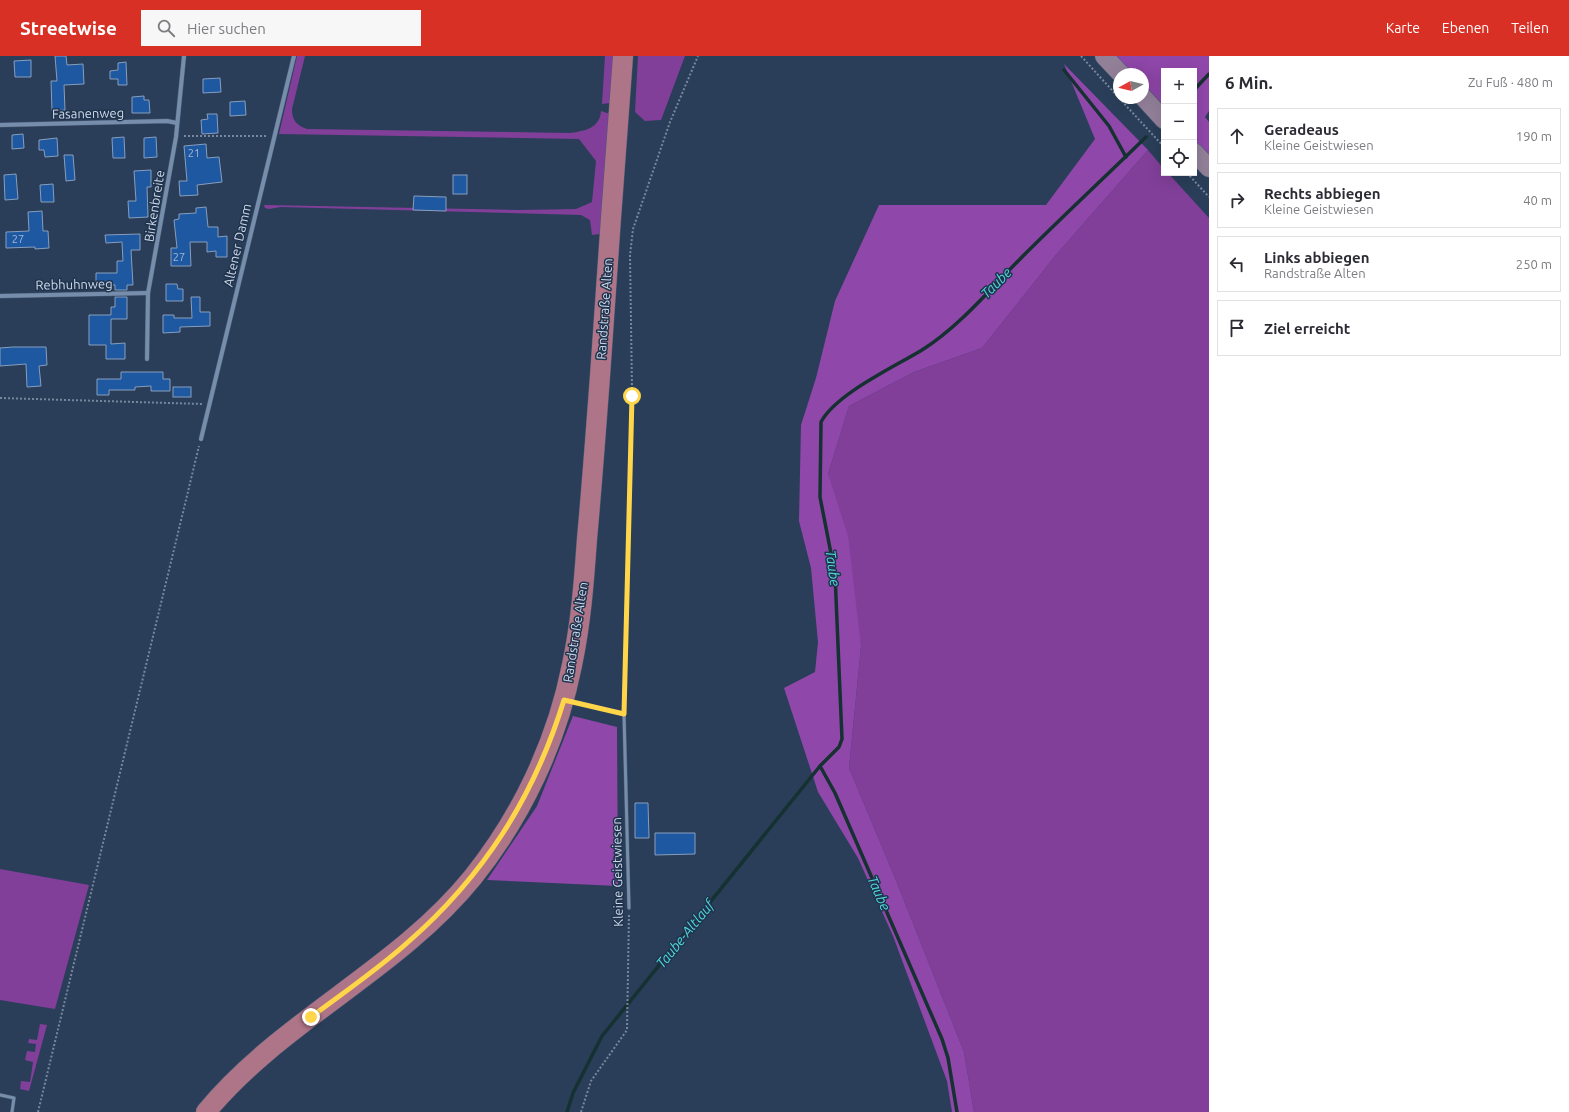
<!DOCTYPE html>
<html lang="de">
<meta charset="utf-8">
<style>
:root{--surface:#fff;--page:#f7f7f7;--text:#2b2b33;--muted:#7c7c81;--line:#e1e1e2;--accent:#d93025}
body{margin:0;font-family:Ubuntu,sans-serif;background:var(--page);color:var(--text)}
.controls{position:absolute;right:12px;top:12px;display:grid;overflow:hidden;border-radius:0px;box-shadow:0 4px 16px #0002}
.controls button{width:36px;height:36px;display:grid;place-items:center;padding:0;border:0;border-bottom:1px solid var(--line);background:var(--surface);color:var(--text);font:20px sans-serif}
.compass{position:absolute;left:1113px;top:12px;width:36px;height:36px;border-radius:50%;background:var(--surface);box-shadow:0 4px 16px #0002;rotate:262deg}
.stop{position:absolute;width:12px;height:12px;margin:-9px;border:3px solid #ffd54a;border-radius:50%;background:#fff}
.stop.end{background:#ffd54a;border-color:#fff;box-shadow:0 1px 4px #0008}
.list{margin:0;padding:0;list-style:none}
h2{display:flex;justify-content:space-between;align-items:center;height:52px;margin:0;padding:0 16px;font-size:17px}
h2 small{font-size:13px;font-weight:400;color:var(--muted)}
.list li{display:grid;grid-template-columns:26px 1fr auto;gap:12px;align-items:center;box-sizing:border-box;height:56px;margin:0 8px 8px;padding:0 8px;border:1px solid var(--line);border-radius:0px}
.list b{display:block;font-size:15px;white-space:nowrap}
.list p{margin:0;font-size:13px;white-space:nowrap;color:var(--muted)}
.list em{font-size:13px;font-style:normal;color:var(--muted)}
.icon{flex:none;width:22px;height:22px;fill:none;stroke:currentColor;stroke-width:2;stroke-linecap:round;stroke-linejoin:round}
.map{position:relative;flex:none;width:1209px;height:1056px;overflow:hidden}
header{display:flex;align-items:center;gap:24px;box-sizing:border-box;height:56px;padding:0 20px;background:var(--accent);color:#fff}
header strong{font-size:19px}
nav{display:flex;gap:22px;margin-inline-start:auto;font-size:14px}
.search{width:280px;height:36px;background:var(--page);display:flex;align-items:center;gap:10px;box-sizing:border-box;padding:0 14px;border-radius:0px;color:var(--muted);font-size:15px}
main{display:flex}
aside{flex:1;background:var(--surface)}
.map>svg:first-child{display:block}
.green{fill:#813f99}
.forest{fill:#9047aa}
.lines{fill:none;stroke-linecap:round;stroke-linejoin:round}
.stream{stroke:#163131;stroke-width:3.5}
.building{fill:#1e58a0;stroke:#879ebe}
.service-casing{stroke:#495b72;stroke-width:4}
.minor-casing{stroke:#495b72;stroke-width:5}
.secondary-casing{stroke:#495b72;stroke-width:19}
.primary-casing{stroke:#495b72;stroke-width:21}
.path{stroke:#77889e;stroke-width:2;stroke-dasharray:2 2;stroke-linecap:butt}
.service{stroke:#768dac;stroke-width:3}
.minor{stroke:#768dac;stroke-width:4}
.secondary{stroke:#928099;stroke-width:18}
.primary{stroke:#ae7487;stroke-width:20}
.route{stroke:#ffd54a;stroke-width:5}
.labels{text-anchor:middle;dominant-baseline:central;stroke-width:3;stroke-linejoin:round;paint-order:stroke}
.number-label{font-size:11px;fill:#a1b9d8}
.street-label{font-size:13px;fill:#cdd9ea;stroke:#20344e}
.water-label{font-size:14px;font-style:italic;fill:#4fd8da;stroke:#20344e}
</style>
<header>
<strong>Streetwise</strong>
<div class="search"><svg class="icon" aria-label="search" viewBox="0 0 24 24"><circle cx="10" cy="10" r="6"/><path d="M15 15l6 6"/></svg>Hier suchen</div>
<nav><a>Karte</a><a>Ebenen</a><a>Teilen</a></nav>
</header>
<main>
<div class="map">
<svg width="1209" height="1056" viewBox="0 0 1209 1056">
<rect width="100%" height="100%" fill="#2a3e59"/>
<g class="green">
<path d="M297,0H305L292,53C292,64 296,69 307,73L570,77C585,75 600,72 601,55L610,58L600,178L592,179L590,164L581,159L281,151L269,153L265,152L264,149L518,154L576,153L592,146L596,105L579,83L279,78Z"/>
<polygon points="605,0 616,0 610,47 602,48"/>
<polygon points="638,0 685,0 661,64 645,65 635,56"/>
<polygon points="1148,94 1164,113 1164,117 1168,117 1209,162 1209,1056 974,1056 964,996 895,822 849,712 861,590 828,418 849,350 914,316 982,292 1055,200"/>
<polygon points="0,813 89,829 55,953 0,944"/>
<polygon points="40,968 47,969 29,1035 20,1033 21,1025 30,1026 33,1006 25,1004 27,995 35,996 36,988 28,987 29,983 37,984"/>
</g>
<g class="forest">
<polygon points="1114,0 1209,0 1209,55 1205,61 1209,66 1209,103 1194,86 1194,15 1164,15 1164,54 1143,31 1143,18 1130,18"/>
<polygon points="1064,8 1148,94 1055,200 982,292 914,316 849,350 828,418 848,480 861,590 849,712 895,822 964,996 974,1056 952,1056 947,1025 893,880 858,802 818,736 784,632 815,616 818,586 811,512 799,465 801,369 816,322 835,245 879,149 1046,149 1095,83"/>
<polygon points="573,660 617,671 618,830 487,824 537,750"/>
</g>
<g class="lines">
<g class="stream">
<polyline points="1064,14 1109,70 1126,101"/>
<polyline points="1194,34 1209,18"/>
<polyline points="567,1056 573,1037 602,980 820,710"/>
<path d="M957,1056L948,1002L942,983L835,737L820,710L839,691L842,683L835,518L820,441L821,366C836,338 894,311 922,294C960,270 992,231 1024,199C1064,159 1105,121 1146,81"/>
</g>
</g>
<g class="building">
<polygon points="55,0 66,0 67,9 83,8 84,28 64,29 65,54 52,55 51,25 57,25"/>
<polygon points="31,4 31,21 15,21 14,5"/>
<polygon points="126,6 127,29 118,29 118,23 110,23 110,15 118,14 118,7"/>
<polygon points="220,22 221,36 203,37 203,23"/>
<polygon points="144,40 144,44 149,44 150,57 132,57 132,41"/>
<polygon points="245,45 246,59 230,60 230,46"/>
<polygon points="207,58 217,58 218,77 202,78 201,64 208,63"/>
<polygon points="23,78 24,92 12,93 12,79"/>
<polygon points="124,81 125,102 113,102 112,82"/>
<polygon points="156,81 157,101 144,102 144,82"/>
<polygon points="57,82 58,100 45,101 44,94 39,94 39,84"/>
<polygon points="206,88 207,102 219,101 222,126 197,129 198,139 180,140 179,125 187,125 184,90"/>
<polygon points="64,99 73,99 75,124 66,125"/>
<polygon points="151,114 151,131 147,131 148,161 129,162 128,145 136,145 134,115"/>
<polygon points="16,118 18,143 5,144 4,119"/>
<rect x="453" y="119" width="14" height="19"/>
<polygon points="53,128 54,146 41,146 40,129"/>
<polygon points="414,140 446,141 446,155 413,154"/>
<polygon points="206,151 208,171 218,171 218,181 227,180 227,201 216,201 216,195 207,196 207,186 190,186 191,210 171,210 171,192 177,192 174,164 179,163 179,158 196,157 196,152"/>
<polygon points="42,155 43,175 48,175 49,192 35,193 35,191 6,192 6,176 29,175 28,156"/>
<polygon points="140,178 140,194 131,194 133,229 127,229 127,234 115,234 115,229 96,229 96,217 117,217 117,205 123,205 122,186 106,187 105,179"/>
<polygon points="166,228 177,228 178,233 183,233 183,245 166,245"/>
<polygon points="115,241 127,241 127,263 111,263 111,288 125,287 125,303 106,303 106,289 89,289 89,259 111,259 111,251 115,251"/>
<polygon points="191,241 200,241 200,256 210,256 210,270 180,271 180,276 163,277 163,259 174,259 174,262 192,262"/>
<polygon points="13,291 46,291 47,309 39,310 41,330 27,331 26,308 0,310 0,292"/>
<polygon points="121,316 163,316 163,323 170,323 170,335 151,335 151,330 135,331 135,334 109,334 109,339 97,339 97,323 121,323"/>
<rect x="173" y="331" width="18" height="10"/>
<polygon points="635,747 648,747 649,782 635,782"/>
<polygon points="655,777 695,777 695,798 655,799"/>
</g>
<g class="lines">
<g class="service-casing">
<g id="service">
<polyline points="569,645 624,658"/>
<polyline points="629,852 624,658 632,339"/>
<polyline points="0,1039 14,1042 12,1056"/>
</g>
</g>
<g class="minor-casing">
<g id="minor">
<polyline points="0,69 167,65 177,67"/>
<polyline points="0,240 148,237"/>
<polyline points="147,303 148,237 176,81 184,0"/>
<polyline points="201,383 294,0"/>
</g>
</g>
<g class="secondary-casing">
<g id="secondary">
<polyline points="1104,0 1121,18"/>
<polyline points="1143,41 1164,64"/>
<polyline points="1194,96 1209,112"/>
</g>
</g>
<g class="primary-casing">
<path id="primary" d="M206,1056C282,964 398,914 473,821C522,760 557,685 572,609C581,567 584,525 587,483C592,428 596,374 600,320C607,213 615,107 623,0"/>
</g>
<g class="path">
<polyline points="1081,0 1119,42"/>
<polyline points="1119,42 1164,91"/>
<polyline points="184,80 267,80"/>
<polyline points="1187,117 1209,141"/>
<polyline points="632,333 630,199 633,173 670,66 698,0"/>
<polyline points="0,342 203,348"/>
<polyline points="38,1056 199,390"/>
<polyline points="581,1056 591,1025 627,974 629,857"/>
</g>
<use href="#service" class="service"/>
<use href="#minor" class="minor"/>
<use href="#secondary" class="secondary"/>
<use href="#primary" class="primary"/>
</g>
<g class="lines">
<path class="route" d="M311,961C343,937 377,914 407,887C484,820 534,741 564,644L624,658L632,340"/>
</g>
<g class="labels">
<g class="number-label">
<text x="194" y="97">21</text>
<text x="18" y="183">27</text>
<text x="179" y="201">27</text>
</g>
<g class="street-label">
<text transform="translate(88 57) rotate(-1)">Fasanenweg</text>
<text transform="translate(154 150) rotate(-81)">Birkenbreite</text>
<text transform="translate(237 189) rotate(-77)">Altener Damm</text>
<text transform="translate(74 228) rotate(-1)">Rebhuhnweg</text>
<text transform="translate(604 253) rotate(-86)">Randstraße Alten</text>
<text transform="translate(575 576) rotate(-81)">Randstraße Alten</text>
<text transform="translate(617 816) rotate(-91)">Kleine Geistwiesen</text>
</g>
<g class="water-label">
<text transform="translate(996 227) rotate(-45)">Taube</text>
<text transform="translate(833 512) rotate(82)">Taube</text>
<text transform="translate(879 837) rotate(66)">Taube</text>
<text transform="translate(685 878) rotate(-51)">Taube-Altlauf</text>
</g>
</g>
</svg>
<div class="controls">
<button>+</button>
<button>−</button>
<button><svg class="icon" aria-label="locate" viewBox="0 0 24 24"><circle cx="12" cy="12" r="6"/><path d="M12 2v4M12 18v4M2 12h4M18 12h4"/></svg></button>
</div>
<svg class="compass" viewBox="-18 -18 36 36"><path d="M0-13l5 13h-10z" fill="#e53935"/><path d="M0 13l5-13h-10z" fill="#7c7c81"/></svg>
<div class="stop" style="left:632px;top:340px"></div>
<div class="stop end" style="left:311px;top:961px"></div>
</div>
<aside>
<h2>6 Min.<small>Zu Fuß · 480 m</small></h2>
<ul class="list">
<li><svg class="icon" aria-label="ahead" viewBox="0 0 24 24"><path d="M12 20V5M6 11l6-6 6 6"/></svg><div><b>Geradeaus</b><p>Kleine Geistwiesen</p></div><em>190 m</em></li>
<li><svg class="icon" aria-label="right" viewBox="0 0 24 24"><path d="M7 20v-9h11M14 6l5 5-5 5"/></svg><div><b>Rechts abbiegen</b><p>Kleine Geistwiesen</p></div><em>40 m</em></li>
<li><svg class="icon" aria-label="left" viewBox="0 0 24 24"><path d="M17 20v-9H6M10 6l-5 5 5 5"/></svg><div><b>Links abbiegen</b><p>Randstraße Alten</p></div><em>250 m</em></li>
<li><svg class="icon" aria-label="arrive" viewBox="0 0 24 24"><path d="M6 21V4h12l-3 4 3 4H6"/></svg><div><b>Ziel erreicht</b></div></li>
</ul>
</aside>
</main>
